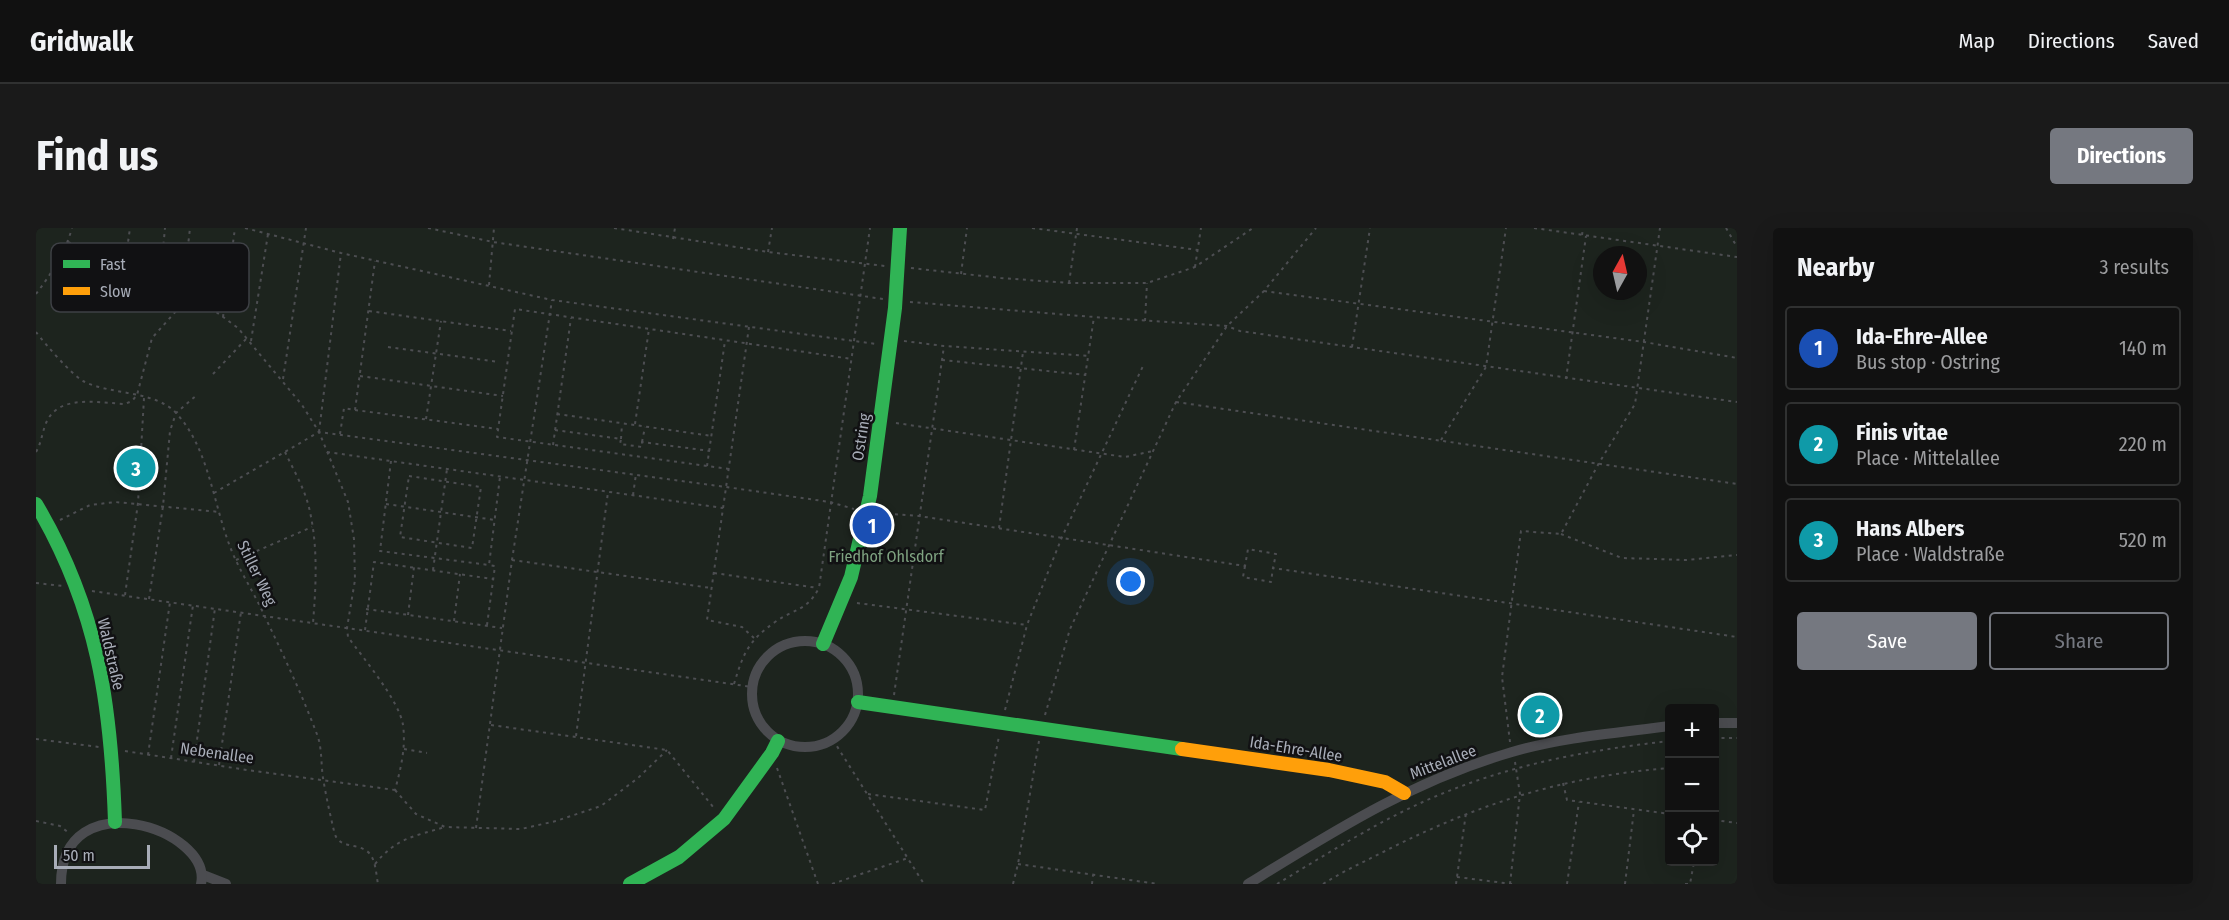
<!DOCTYPE html>
<meta charset="utf-8">
<style>
:root{--surface:#111;--page:#1a1a1a;--text:#f1f3f6;--muted:#9c9d9f;--line:#303131;--accent:#757880}
body{margin:0;font-family:"Fira Sans Condensed",sans-serif;background:var(--page);color:var(--text)}
.controls{position:absolute;right:18px;bottom:18px;display:grid;overflow:hidden;border-radius:6px;box-shadow:0 6px 24px #0002}
.controls button{width:54px;height:54px;display:grid;place-items:center;padding:0;border:0;border-bottom:2px solid var(--line);background:var(--surface);color:var(--text);font:30px sans-serif}
.compass{position:absolute;left:1557px;top:18px;width:54px;height:54px;border-radius:50%;background:var(--surface);box-shadow:0 6px 24px #0002;rotate:8deg}
.scale{position:absolute;left:18px;bottom:15px;width:96px;box-sizing:border-box;padding-left:6px;border:3px solid #a8adb8;border-top:0;font-size:16px;line-height:21px;white-space:nowrap;color:#a8adb8;-webkit-text-stroke:4px #111113;paint-order:stroke}
.you{position:absolute;left:1095px;top:354px;width:21px;height:21px;margin:-15px;border:4px solid #fff;border-radius:50%;background:#1a73e8;box-shadow:0 0 0 9px #1a73e833}
.badge{display:grid;place-items:center;width:39px;height:39px;border-radius:50%;background:var(--accent);color:#fff;font-size:20px;font-weight:700}
.pin{position:absolute;translate:-50% -50%;border:3px solid #fff;box-shadow:0 2px 6px #0006}
.list{margin:0;padding:0;list-style:none}
h2{display:flex;justify-content:space-between;align-items:center;height:78px;margin:0;padding:0 24px;font-size:26px}
h2 small{font-size:20px;font-weight:400;color:var(--muted)}
.list li{display:grid;grid-template-columns:39px 1fr auto;gap:18px;align-items:center;box-sizing:border-box;height:84px;margin:0 12px 12px;padding:0 12px;border:2px solid var(--line);border-radius:6px}
.list b{display:block;font-size:22px;white-space:nowrap}
.list p{margin:0;font-size:20px;white-space:nowrap;color:var(--muted)}
.list em{font-size:20px;font-style:normal;color:var(--muted)}
.actions{display:flex;gap:12px;padding:18px 24px}
.actions a{flex:1;padding:14px 0;border:2px solid var(--accent);border-radius:6px;text-align:center;font-size:21px;color:var(--accent)}
.actions .main{background:var(--accent);color:#fff}
.icon{flex:none;width:33px;height:33px;fill:none;stroke:currentColor;stroke-width:2;stroke-linecap:round;stroke-linejoin:round}
.map{position:relative;flex:none;width:1701px;height:656px;overflow:hidden;border-radius:6px}
header{display:flex;align-items:center;gap:36px;box-sizing:border-box;height:84px;padding:0 30px;background:var(--surface);border-bottom:2px solid var(--line)}
header strong{font-size:28px}
nav{display:flex;gap:33px;margin-inline-start:auto;font-size:21px}
.intro{display:flex;align-items:center;justify-content:space-between;box-sizing:border-box;height:144px;padding:0 36px}
h1{margin:0;font-size:42px}
.button{padding:15px 27px;border-radius:6px;background:var(--accent);color:#fff;font-size:21px;font-weight:700}
main{display:flex;gap:36px;padding:0 36px}
aside{flex:1;background:var(--surface);border-radius:6px;box-shadow:0 6px 24px #0002}
.map>svg:first-child{display:block}
.green{fill:#1d241e;fill-rule:evenodd}
.lines{fill:none;stroke-linecap:round;stroke-linejoin:round}
.path{stroke:#4d4e52;stroke-width:2;stroke-dasharray:3 4.5;stroke-linecap:butt}
.street{stroke:#4b4c50;stroke-width:10}
.fast{stroke:#30b455;stroke-width:14}
.slow{stroke:#ff9f0a;stroke-width:14}
.labels{text-anchor:middle;dominant-baseline:central;stroke-width:5;stroke-linejoin:round;paint-order:stroke}
.street-label{font-size:16px;fill:#a8adb8;stroke:#111113}
.park-label{font-size:16px;fill:#7fa381;stroke:#111113}
.key{fill:#111113;stroke:#3e4045;stroke-width:1.5}
.key-label{font-size:16px;fill:#a8adb8}
</style>
<header>
<strong>Gridwalk</strong>
<nav><a>Map</a><a>Directions</a><a>Saved</a></nav>
</header>
<div class="intro"><h1>Find us</h1><a class="button">Directions</a></div>
<main>
<div class="map">
<svg width="1701" height="656" viewBox="0 0 1701 656">
<rect width="100%" height="100%" fill="#171717"/>
<path class="green" d="M0,0H1701V656H0ZM1566,27H1602V63H1566ZM1634,481H1678V634H1634Z"/>
<g class="lines">
<g class="path">
<polyline points="209,0 305,25 516,72 840,116"/>
<polyline points="392,0 457,14 847,71"/>
<polyline points="578,0 732,24 849,38"/>
<polyline points="996,0 1162,22"/>
<polyline points="1498,0 1701,29"/>
<polyline points="1690,0 1701,19"/>
<polyline points="1546,7 1547,0"/>
<polyline points="637,11 639,0"/>
<path d="M32,14L89,37L118,51L146,71L179,83L202,100L266,177L283,204L312,274L318,311L319,352L311,400L312,409C327,430 363,472 367,497C370,519 365,540 359,562"/>
<polyline points="732,24 736,0"/>
<polyline points="89,36 94,0"/>
<polyline points="1159,39 1165,0"/>
<polyline points="875,40 965,50 1033,55 1111,55 1159,39 1217,0"/>
<polyline points="925,46 931,0"/>
<polyline points="124,54 129,0"/>
<polyline points="1033,55 1041,0"/>
<polyline points="453,57 458,0"/>
<polyline points="1228,63 1608,114 1701,130"/>
<path d="M0,66C15,46 29,25 36,0"/>
<polyline points="874,74 1058,89 1191,98 1204,103 1701,174"/>
<polyline points="333,83 475,103"/>
<polyline points="187,89 199,0"/>
<polyline points="1109,93 1111,55"/>
<polyline points="713,99 671,392 706,399 718,410"/>
<path d="M0,104C10,117 35,146 47,153C73,167 120,162 141,186C172,220 177,273 193,316C202,341 218,364 229,389C248,428 267,469 282,509C286,522 285,537 287,550C290,568 294,586 298,603C302,623 323,613 334,626C340,634 340,646 342,656"/>
<polyline points="215,113 232,6"/>
<polyline points="868,113 908,118 1053,128"/>
<polyline points="352,119 463,134"/>
<polyline points="1316,119 1334,0"/>
<polyline points="906,132 1050,147"/>
<polyline points="177,146 211,110"/>
<polyline points="324,148 467,168"/>
<polyline points="247,151 270,0"/>
<polyline points="1530,151 1550,8"/>
<polyline points="1140,174 1701,256"/>
<polyline points="319,182 462,201"/>
<polyline points="521,186 676,208"/>
<polyline points="390,191 405,93"/>
<polyline points="860,195 1089,229 1117,223"/>
<polyline points="599,196 613,101"/>
<polyline points="519,202 585,211 584,216 606,219 606,214 674,223"/>
<polyline points="283,204 305,25"/>
<polyline points="304,206 308,180 319,182 339,33"/>
<polyline points="585,211 586,196"/>
<polyline points="1405,212 1450,139 1470,0"/>
<polyline points="606,214 609,199"/>
<polyline points="517,217 535,90"/>
<polyline points="1038,222 1058,89"/>
<path d="M0,224C6,214 6,203 11,193C24,166 64,175 89,176L96,173L101,167L116,110L141,82L146,71L154,0"/>
<path d="M249,224C258,243 270,263 274,284C282,320 280,358 277,395"/>
<polyline points="291,224 687,280"/>
<polyline points="355,233 344,323 453,337 464,249"/>
<polyline points="671,238 689,113"/>
<polyline points="693,241 461,209 479,81 816,131"/>
<polygon points="373,248 445,259 436,320 364,309"/>
<polyline points="178,265 283,204 690,259 794,274 818,281"/>
<polyline points="597,267 600,246"/>
<polyline points="350,276 459,292"/>
<polyline points="844,285 883,288 1209,338 1212,321 1240,326 1237,340 1701,409"/>
<polyline points="24,292 54,277 79,274 184,284"/>
<polyline points="963,300 987,124"/>
<polyline points="1525,306 1586,330 1650,332 1701,327"/>
<polyline points="200,332 276,299"/>
<polyline points="476,332 675,360"/>
<polyline points="1209,338 1207,349 1235,354 1237,340"/>
<polyline points="397,342 411,241"/>
<polyline points="678,345 782,360"/>
<polyline points="0,355 27,358"/>
<polyline points="56,363 716,459"/>
<polyline points="89,367 102,275 108,170"/>
<polyline points="113,371 127,278 134,203 140,185 162,166"/>
<polyline points="821,375 991,397"/>
<polyline points="330,381 466,400"/>
<polyline points="372,387 378,339"/>
<polyline points="418,393 424,346"/>
<polyline points="451,397 459,338 453,337"/>
<polyline points="329,402 338,334 457,351"/>
<path d="M698,456C707,426 712,413 739,394C759,380 770,384 783,360L834,0"/>
<polyline points="858,467 908,118"/>
<polyline points="969,482 991,397 1026,309 1107,138"/>
<polyline points="1009,487 1034,401 1140,174 1191,98 1228,63 1280,0"/>
<polyline points="455,497 631,522 678,580"/>
<polyline points="540,508 572,264"/>
<polyline points="1678,510 1701,510"/>
<polyline points="0,511 63,519"/>
<polyline points="797,512 888,656"/>
<polyline points="1474,514 1466,449 1485,303 1525,306 1563,235 1599,176 1624,0"/>
<polyline points="368,521 391,525"/>
<polyline points="89,523 211,542 359,562"/>
<polyline points="112,527 134,374"/>
<polyline points="135,530 157,377"/>
<polyline points="158,534 179,380"/>
<polyline points="183,537 205,384"/>
<polyline points="741,540 782,656"/>
<polyline points="1527,555 1531,572 1634,586"/>
<polyline points="359,562 380,586 409,599 485,601 520,593 565,578 602,550 631,522"/>
<polyline points="832,566 949,582 963,508"/>
<polyline points="1678,592 1701,595"/>
<polyline points="0,593 24,598 33,605"/>
<polyline points="440,600 476,332 516,72"/>
<path d="M339,636C360,610 379,608 409,599"/>
<polyline points="982,636 1122,656"/>
<polyline points="1421,649 1476,656"/>
<polyline points="796,656 872,630"/>
<polyline points="977,656 982,636 1003,513"/>
<polyline points="1056,656 1057,647"/>
<path d="M1241,656C1289,627 1338,596 1389,573C1467,538 1550,522 1634,513"/>
<path d="M1287,656C1309,642 1332,632 1355,620C1447,574 1531,548 1634,540"/>
<polyline points="1420,656 1430,585"/>
<polyline points="1474,656 1484,566 1479,534"/>
<polyline points="1531,656 1543,574"/>
<polyline points="1589,656 1598,582"/>
<polyline points="1649,656 1654,656 1658,634"/>
</g>
<g class="street">
<circle cx="769" cy="466" r="53"/>
<polyline points="1678,495 1701,495"/>
<polyline points="167,647 190,656"/>
<path d="M25,656C25,552 177,601 165,656"/>
<path d="M1212,656C1298,603 1378,552 1476,524C1527,509 1581,505 1634,498"/>
</g>
<g class="fast">
<path d="M0,276C62,381 75,475 79,594"/>
<polyline points="787,416 815,349 834,268 859,80 864,0"/>
<polyline points="822,474 1146,521"/>
<polyline points="594,656 643,629 688,591 736,525 742,513"/>
</g>
<polyline class="slow" points="1146,521 1293,542 1349,554 1368,565"/>
</g>
<g class="labels">
<g class="street-label">
<text transform="translate(825 209) rotate(-81)">Ostring</text>
<text transform="translate(221 345) rotate(64)">Stiller Weg</text>
<text transform="translate(75 426) rotate(77)">Waldstraße</text>
<text transform="translate(1260 521) rotate(9)">Ida-Ehre-Allee</text>
<text transform="translate(181 525) rotate(8)">Nebenallee</text>
<text transform="translate(1407 534) rotate(-21)">Mittelallee</text>
</g>
<g class="park-label">
<text x="850" y="328">Friedhof Ohlsdorf</text>
</g>
</g>
<rect x="15" y="15" width="198" height="69" rx="9" class="key"/>
<rect x="27" y="32" width="27" height="8" fill="#30b455"/>
<rect x="27" y="59" width="27" height="8" fill="#ff9f0a"/>
<g class="key-label">
<text x="64" y="42">Fast</text>
<text x="64" y="69">Slow</text>
</g>
</svg>
<div class="controls">
<button>+</button>
<button>−</button>
<button><svg class="icon" aria-label="locate" viewBox="0 0 24 24"><circle cx="12" cy="12" r="6"/><path d="M12 2v4M12 18v4M2 12h4M18 12h4"/></svg></button>
</div>
<svg class="compass" viewBox="-18 -18 36 36"><path d="M0-13l5 13h-10z" fill="#e53935"/><path d="M0 13l5-13h-10z" fill="#9c9d9f"/></svg>
<div class="scale">50 m</div>
<div class="you"></div>
<div class="pin badge" style="left:836px;top:297px;background:#1a4fb4">1</div>
<div class="pin badge" style="left:1504px;top:487px;background:#0f9aa8">2</div>
<div class="pin badge" style="left:100px;top:240px;background:#0f9aa8">3</div>
</div>
<aside>
<h2>Nearby<small>3 results</small></h2>
<ul class="list">
<li><span class="badge" style="background:#1a4fb4">1</span><div><b>Ida-Ehre-Allee</b><p>Bus stop · Ostring</p></div><em>140 m</em></li>
<li><span class="badge" style="background:#0f9aa8">2</span><div><b>Finis vitae</b><p>Place · Mittelallee</p></div><em>220 m</em></li>
<li><span class="badge" style="background:#0f9aa8">3</span><div><b>Hans Albers</b><p>Place · Waldstraße</p></div><em>520 m</em></li>
</ul>
<div class="actions"><a class="main">Save</a><a>Share</a></div>
</aside>
</main>
